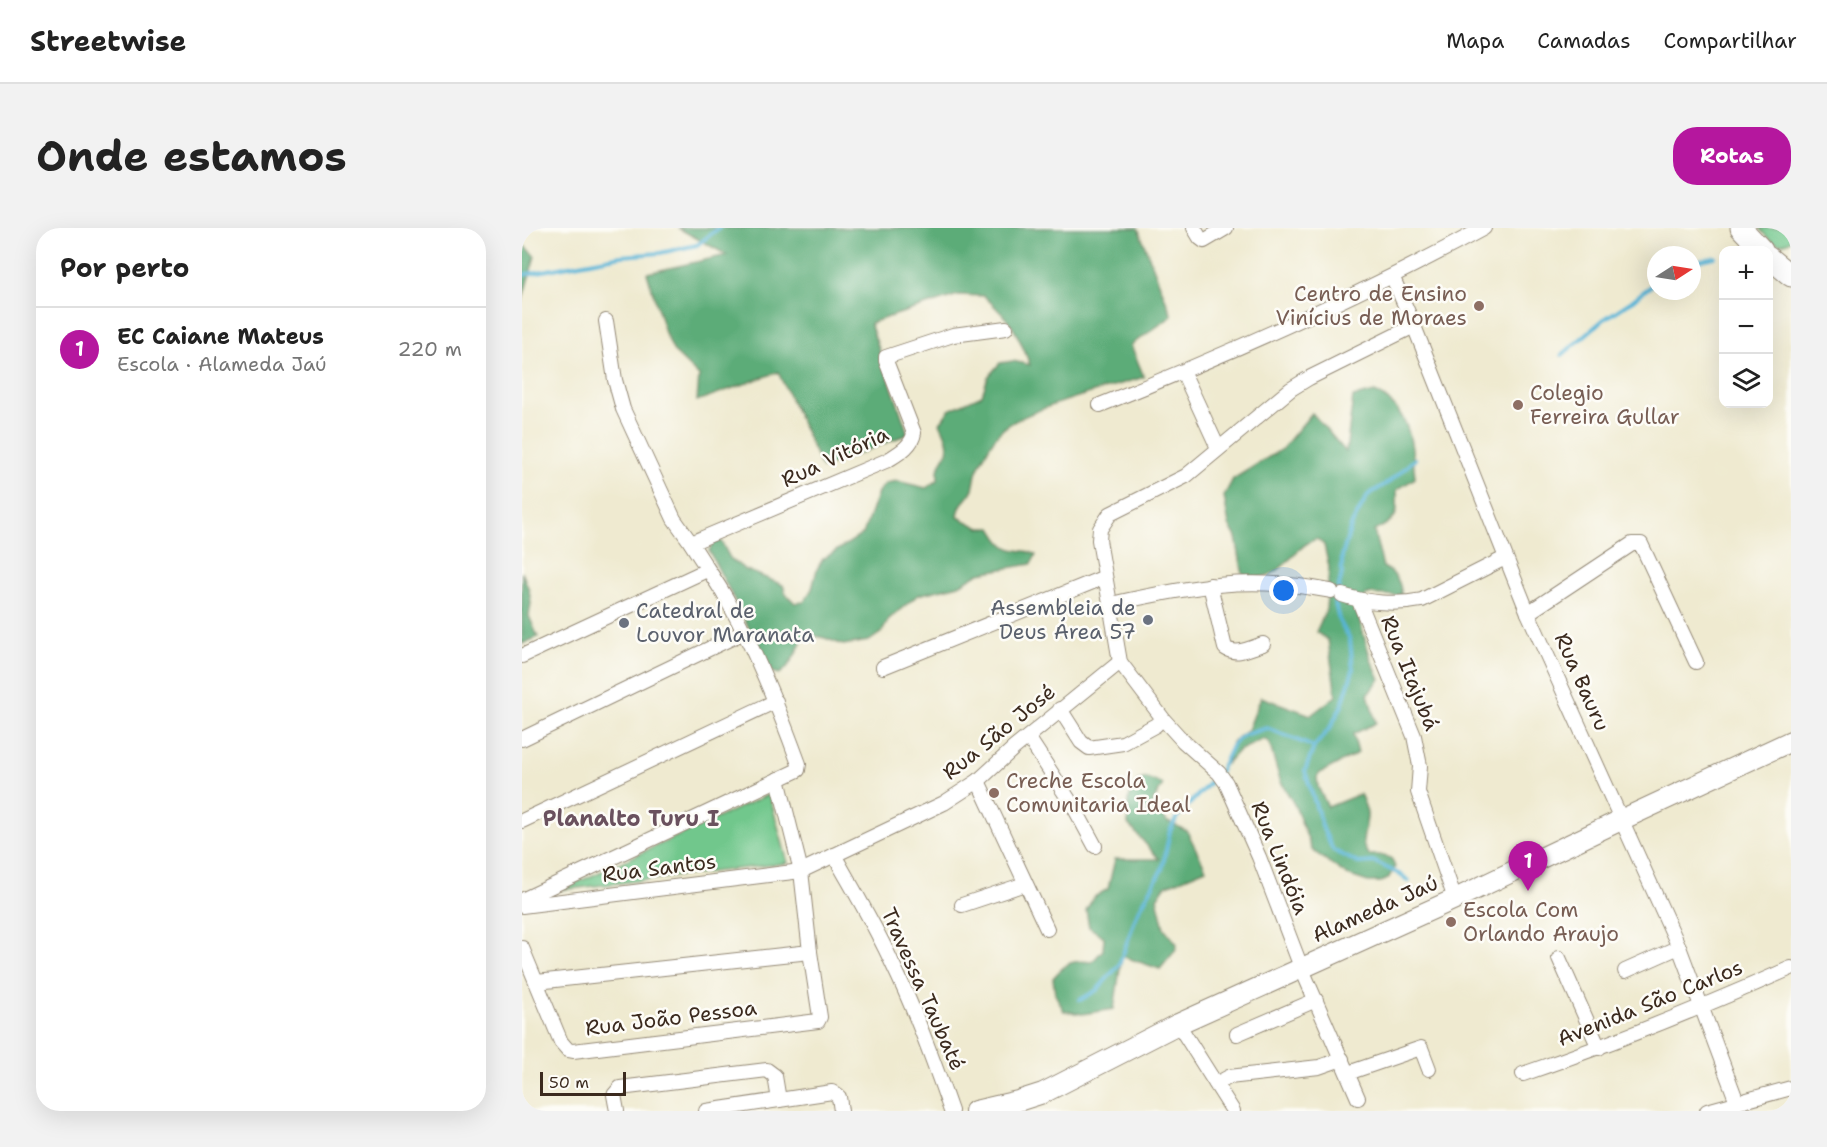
<!DOCTYPE html>
<html lang="pt">
<meta charset="utf-8">
<style>
:root{--surface:#fff;--page:#f2f2f2;--text:#222;--muted:#767676;--line:#e0e0e0;--accent:#b5179e}
body{margin:0;font-family:"Shantell Sans",sans-serif;background:var(--page);color:var(--text)}
.controls{position:absolute;right:18px;top:18px;display:grid;overflow:hidden;border-radius:12px;box-shadow:0 6px 24px #0002}
.controls button{width:54px;height:54px;display:grid;place-items:center;padding:0;border:0;border-bottom:2px solid var(--line);background:var(--surface);color:var(--text);font:30px sans-serif}
.compass{position:absolute;left:1125px;top:18px;width:54px;height:54px;border-radius:50%;background:var(--surface);box-shadow:0 6px 24px #0002;rotate:78deg}
.scale{position:absolute;left:18px;bottom:15px;width:86px;box-sizing:border-box;padding-left:6px;border:3px solid #3b2a1e;border-top:0;font-size:16px;line-height:21px;white-space:nowrap;color:#3b2a1e;-webkit-text-stroke:4px #fdfcf7;paint-order:stroke}
.you{position:absolute;left:762px;top:363px;width:21px;height:21px;margin:-15px;border:4px solid #fff;border-radius:50%;background:#1a73e8;box-shadow:0 0 0 9px #1a73e833}
.badge{display:grid;place-items:center;width:39px;height:39px;border-radius:50%;background:var(--accent);color:#fff;font-size:20px;font-weight:700}
.pin{position:absolute;translate:-50% -50px;filter:drop-shadow(0 2px 3px #0008)}
.pin::after{content:'';position:absolute;top:32px;width:21px;height:18px;background:inherit;clip-path:polygon(0 0,100% 0,50% 100%)}
.list{margin:0;padding:0;list-style:none}
h2{display:flex;justify-content:space-between;align-items:center;height:78px;margin:0;padding:0 24px;font-size:26px}
h2 small{font-size:20px;font-weight:400;color:var(--muted)}
.list li{display:grid;grid-template-columns:39px 1fr auto;gap:18px;align-items:center;box-sizing:border-box;height:84px;padding:0 24px;border-top:2px solid var(--line)}
.list b{display:block;font-size:22px;white-space:nowrap}
.list p{margin:0;font-size:20px;white-space:nowrap;color:var(--muted)}
.list em{font-size:20px;font-style:normal;color:var(--muted)}
.icon{flex:none;width:33px;height:33px;fill:none;stroke:currentColor;stroke-width:2;stroke-linecap:round;stroke-linejoin:round}
.map{position:relative;flex:none;width:1269px;height:883px;overflow:hidden;border-radius:24px}
header{display:flex;align-items:center;gap:36px;box-sizing:border-box;height:84px;padding:0 30px;background:var(--surface);border-bottom:2px solid var(--line)}
header strong{font-size:28px}
nav{display:flex;gap:33px;margin-inline-start:auto;font-size:21px}
.intro{display:flex;align-items:center;justify-content:space-between;box-sizing:border-box;height:144px;padding:0 36px}
h1{margin:0;font-size:42px}
.button{padding:15px 27px;border-radius:24px;background:var(--accent);color:#fff;font-size:21px;font-weight:700}
main{display:flex;gap:36px;padding:0 36px}
aside{flex:1;background:var(--surface);border-radius:24px;box-shadow:0 6px 24px #0002}
.map>svg:first-child{display:block}
.green{fill:#71c78c;stroke:#567855;stroke-width:1.5}
.forest{fill:#5cac78;stroke:#4c6b4b;stroke-width:1.5}
.lines{fill:none;stroke-linecap:round;stroke-linejoin:round}
.stream{stroke:#59b5d7;stroke-width:4}
.minor-casing{stroke:#958a77;stroke-width:16}
.secondary-casing{stroke:#958a77;stroke-width:22}
.primary-casing{stroke:#958a77;stroke-width:23}
.minor{stroke:#fff;stroke-width:14}
.secondary{stroke:#fff;stroke-width:20}
.primary{stroke:#fff;stroke-width:21}
.education-dot{fill:#8d6e63;stroke:#fdfcf7;stroke-width:2}
.worship-dot{fill:#6b7280;stroke:#fdfcf7;stroke-width:2}
.labels{text-anchor:middle;dominant-baseline:central;stroke-width:5;stroke-linejoin:round;paint-order:stroke}
.education-label{font-size:21px;fill:#785e54;stroke:#fdfcf7;text-anchor:start}
.street-label{font-size:21px;fill:#3b2a1e;stroke:#fdfcf7}
.worship-label{font-size:21px;fill:#5b616d;stroke:#fdfcf7;text-anchor:end}
.neighbourhood-label{font-size:22px;font-weight:bold;fill:#6a515e;stroke:#fdfcf7}
</style>
<header>
<strong>Streetwise</strong>
<nav><a>Mapa</a><a>Camadas</a><a>Compartilhar</a></nav>
</header>
<div class="intro"><h1>Onde estamos</h1><a class="button">Rotas</a></div>
<main>
<aside>
<h2>Por perto<small></small></h2>
<ul class="list">
<li><span class="badge">1</span><div><b>EC Caiane Mateus</b><p>Escola · Alameda Jaú</p></div><em>220 m</em></li>
</ul>
</aside>
<div class="map">
<svg width="1269" height="883" viewBox="0 0 1269 883">
<rect width="100%" height="100%" fill="#fdfcf7"/>
<filter id="ink" filterUnits="userSpaceOnUse"><feTurbulence type="fractalNoise" baseFrequency=".0167" numOctaves="2"/><feDisplacementMap in="SourceGraphic" scale="12" xChannelSelector="R" yChannelSelector="G"/><feConvolveMatrix kernelMatrix="1 2 1 2 8 2 1 2 1" color-interpolation-filters="sRGB"/></filter>
<filter id="wash" filterUnits="userSpaceOnUse"><feTurbulence type="fractalNoise" baseFrequency=".008" numOctaves="4" result="noise"/><feDisplacementMap in="SourceGraphic" scale="24" xChannelSelector="R" yChannelSelector="G"/><feGaussianBlur stdDeviation="1.35" result="paint"/><feColorMatrix in="noise" values="0 0 0 0 0 0 0 0 0 0 0 0 0 0 0 0 0 1.4 0 .05"/><feComposite in="paint" operator="in"/></filter>
<g filter="url(#wash)">
<rect width="100%" height="100%" fill="#efead0"/>
<g class="green">
<path d="M1237,0H1269V12C1255,22 1246,11 1237,0Z"/>
<polygon points="247,566 266,635 39,662"/>
</g>
<g class="forest">
<path d="M156,0H616L650,88L609,117L622,149C591,159 499,182 479,203C471,210 459,233 455,243C453,248 453,255 451,261C445,274 438,271 436,289L458,300H470C475,308 480,318 490,321C499,324 506,321 514,327L509,336L457,345L437,357L396,367L367,391L360,404L347,413L321,417L303,410L284,406C276,419 269,440 257,446L250,444L187,323L191,315L199,313L208,330L222,341L261,357L264,366L273,375L282,374L290,361L295,341L301,331L341,306L356,264L364,255L375,253L404,260L416,252C415,235 419,238 425,224C428,214 422,204 418,195L427,182L460,167L466,149L478,135L491,133L508,137C495,102 489,93 462,68L436,67L348,95L386,206L300,240L256,144L175,173L177,148L152,124L143,105L125,45L205,27Z"/>
<polygon points="0,16 13,28 0,73"/>
<path d="M853,164C889,182 890,215 893,250L875,262C876,290 876,290 852,303L861,339C873,345 880,354 879,368L845,366L834,381L849,432L858,451L846,466L854,495L831,506L836,525L798,545L795,549L796,559L806,579L838,566C841,573 846,582 845,589C844,604 836,615 847,627H857L869,630L873,639L866,651L859,654H846L825,647L790,622L773,578L758,552L747,514L742,511L716,523L705,535L710,514L726,502L739,469L789,487L814,468L806,412L794,404L804,382L807,339L802,317L795,311C774,316 764,345 740,349C734,350 727,348 721,348L714,309L707,297L702,268L711,251L760,221L790,185L824,224L831,169Z"/>
<polygon points="0,344 7,362 9,375 7,388 16,409 0,416"/>
<path d="M624,550L641,556L630,575L640,581L644,593L665,603L684,641L643,658L635,670L642,700L655,716L653,723L638,741L600,728L592,781L560,786L542,783L533,766L531,750C544,735 550,731 570,734L581,722L582,709L567,699L564,682L572,669L586,661L593,631H637L606,596V572L615,553Z"/>
</g>
<g class="lines">
<g class="stream">
<polyline points="1170,34 1193,29"/>
<polyline points="0,47 99,28 138,25 175,17 197,0"/>
<polyline points="1040,127 1081,92 1107,75 1134,54"/>
<polyline points="887,653 877,646 853,634 836,635 811,622 801,601 783,543 792,519 808,500 820,477 831,442 828,412 817,392 813,375 820,345 820,328 829,298 846,267 867,254 893,231"/>
<polyline points="558,772 575,762 597,737 615,686 640,641 648,603 655,589 697,545 711,516 722,507 745,500 792,519"/>
</g>
</g>
</g>
<g filter="url(#ink)">
<g class="lines">
<g class="minor-casing">
<g id="minor">
<polyline points="672,0 678,10 682,13 704,0"/>
<polyline points="871,50 892,98 1006,385 1157,719 1215,874"/>
<polyline points="84,93 93,152 101,181 152,291 169,315"/>
<polyline points="661,144 696,220"/>
<path d="M578,177C709,125 838,68 962,0"/>
<path d="M688,357L703,420C715,428 728,420 741,416"/>
<path d="M820,367C844,375 875,377 900,372L983,330"/>
<polyline points="837,373 892,508 898,538 896,564 933,671"/>
<path d="M589,376C670,358 726,347 809,363"/>
<polyline points="1006,385 1110,316 1119,316 1174,434"/>
<polyline points="0,428 185,342"/>
<polyline points="361,439 583,349"/>
<polyline points="538,481 559,514 567,520 601,515 634,497"/>
<polyline points="506,509 553,581 573,618"/>
<polyline points="0,511 222,404"/>
<polyline points="456,553 525,701"/>
<polyline points="0,593 254,473"/>
<path d="M312,627C332,663 354,699 371,737C394,784 412,834 429,883"/>
<path d="M0,672L276,542L277,536C256,478 234,423 204,370C193,351 180,333 169,315L366,232C377,225 390,218 392,205L364,133V129L431,107L484,100"/>
<polyline points="440,677 503,656"/>
<polyline points="0,678 279,643 422,575 456,553 492,520 598,434"/>
<polyline points="0,720 39,814 46,822 51,823 296,793 298,789 288,724 279,643 256,551"/>
<polyline points="1037,730 1077,820"/>
<polyline points="1103,743 1157,719"/>
<polyline points="15,754 288,724"/>
<polyline points="656,796 711,883"/>
<polyline points="715,806 794,772"/>
<polyline points="826,845 899,820 907,841"/>
<path d="M1001,846C1092,815 1181,779 1269,740"/>
<polyline points="694,856 707,849 797,839 820,831"/>
<polyline points="836,870 779,739 737,629 704,555 697,545 661,513 642,492 598,434 577,312 578,301 588,286 664,248 769,161 787,150 892,98"/>
<polyline points="257,872 310,864 317,869 319,883"/>
<polyline points="95,883 92,867 98,860 245,842 253,848 257,872 184,883"/>
<polyline points="1185,883 1269,860"/>
</g>
</g>
<g class="secondary-casing">
<polyline id="secondary" points="453,883 496,873 521,865 656,796 933,671 1099,592 1269,513"/>
</g>
<g class="primary-casing">
<g id="primary">
<polyline points="1219,0 1240,22"/>
<polyline points="1246,29 1269,48"/>
</g>
</g>
<use href="#minor" class="minor"/>
<use href="#secondary" class="secondary"/>
<use href="#primary" class="primary"/>
</g>
</g>
<g class="education-dot">
<circle cx="957" cy="78" r="6"/>
<circle cx="996" cy="177" r="6"/>
<circle cx="472" cy="565" r="6"/>
<circle cx="929" cy="694" r="6"/>
</g>
<g class="worship-dot">
<circle cx="626" cy="392" r="6"/>
<circle cx="102" cy="395" r="6"/>
</g>
<g class="labels">
<g class="education-label">
<text x="945" y="66" text-anchor="end">Centro de Ensino<tspan x="945" dy="24">Vinícius de Moraes</tspan></text>
<text x="1008" y="165">Colegio<tspan x="1008" dy="24">Ferreira Gullar</tspan></text>
<text x="484" y="553">Creche Escola<tspan x="484" dy="24">Comunitaria Ideal</tspan></text>
<text x="941" y="682">Escola Com<tspan x="941" dy="24">Orlando Araujo</tspan></text>
</g>
<g class="street-label">
<text transform="translate(313 229) rotate(-25)">Rua Vitória</text>
<text transform="translate(888 445) rotate(68)">Rua Itajubá</text>
<text transform="translate(1060 454) rotate(66)">Rua Bauru</text>
<text transform="translate(477 504) rotate(-39)">Rua São José</text>
<text transform="translate(758 630) rotate(68)">Rua Lindóia</text>
<text transform="translate(137 640) rotate(-7)">Rua Santos</text>
<text transform="translate(853 681) rotate(-24)">Alameda Jaú</text>
<text transform="translate(401 761) rotate(66)">Travessa Taubaté</text>
<text transform="translate(1128 775) rotate(-22)">Avenida São Carlos</text>
<text transform="translate(149 790) rotate(-7)">Rua João Pessoa</text>
</g>
<g class="worship-label">
<text x="614" y="380">Assembleia de<tspan x="614" dy="24">Deus Área 57</tspan></text>
<text x="114" y="383" text-anchor="start">Catedral de<tspan x="114" dy="24">Louvor Maranata</tspan></text>
</g>
<g class="neighbourhood-label">
<text x="109" y="590">Planalto Turu I</text>
</g>
</g>
</svg>
<div class="controls">
<button>+</button>
<button>−</button>
<button><svg class="icon" aria-label="layers" viewBox="0 0 24 24"><path d="M12 4l9 5-9 5-9-5zM3 14l9 5 9-5"/></svg></button>
</div>
<svg class="compass" viewBox="-18 -18 36 36"><path d="M0-13l5 13h-10z" fill="#e53935"/><path d="M0 13l5-13h-10z" fill="#767676"/></svg>
<div class="scale">50 m</div>
<div class="you"></div>
<div class="pin badge" style="left:1006px;top:663px">1</div>
</div>
</main>
